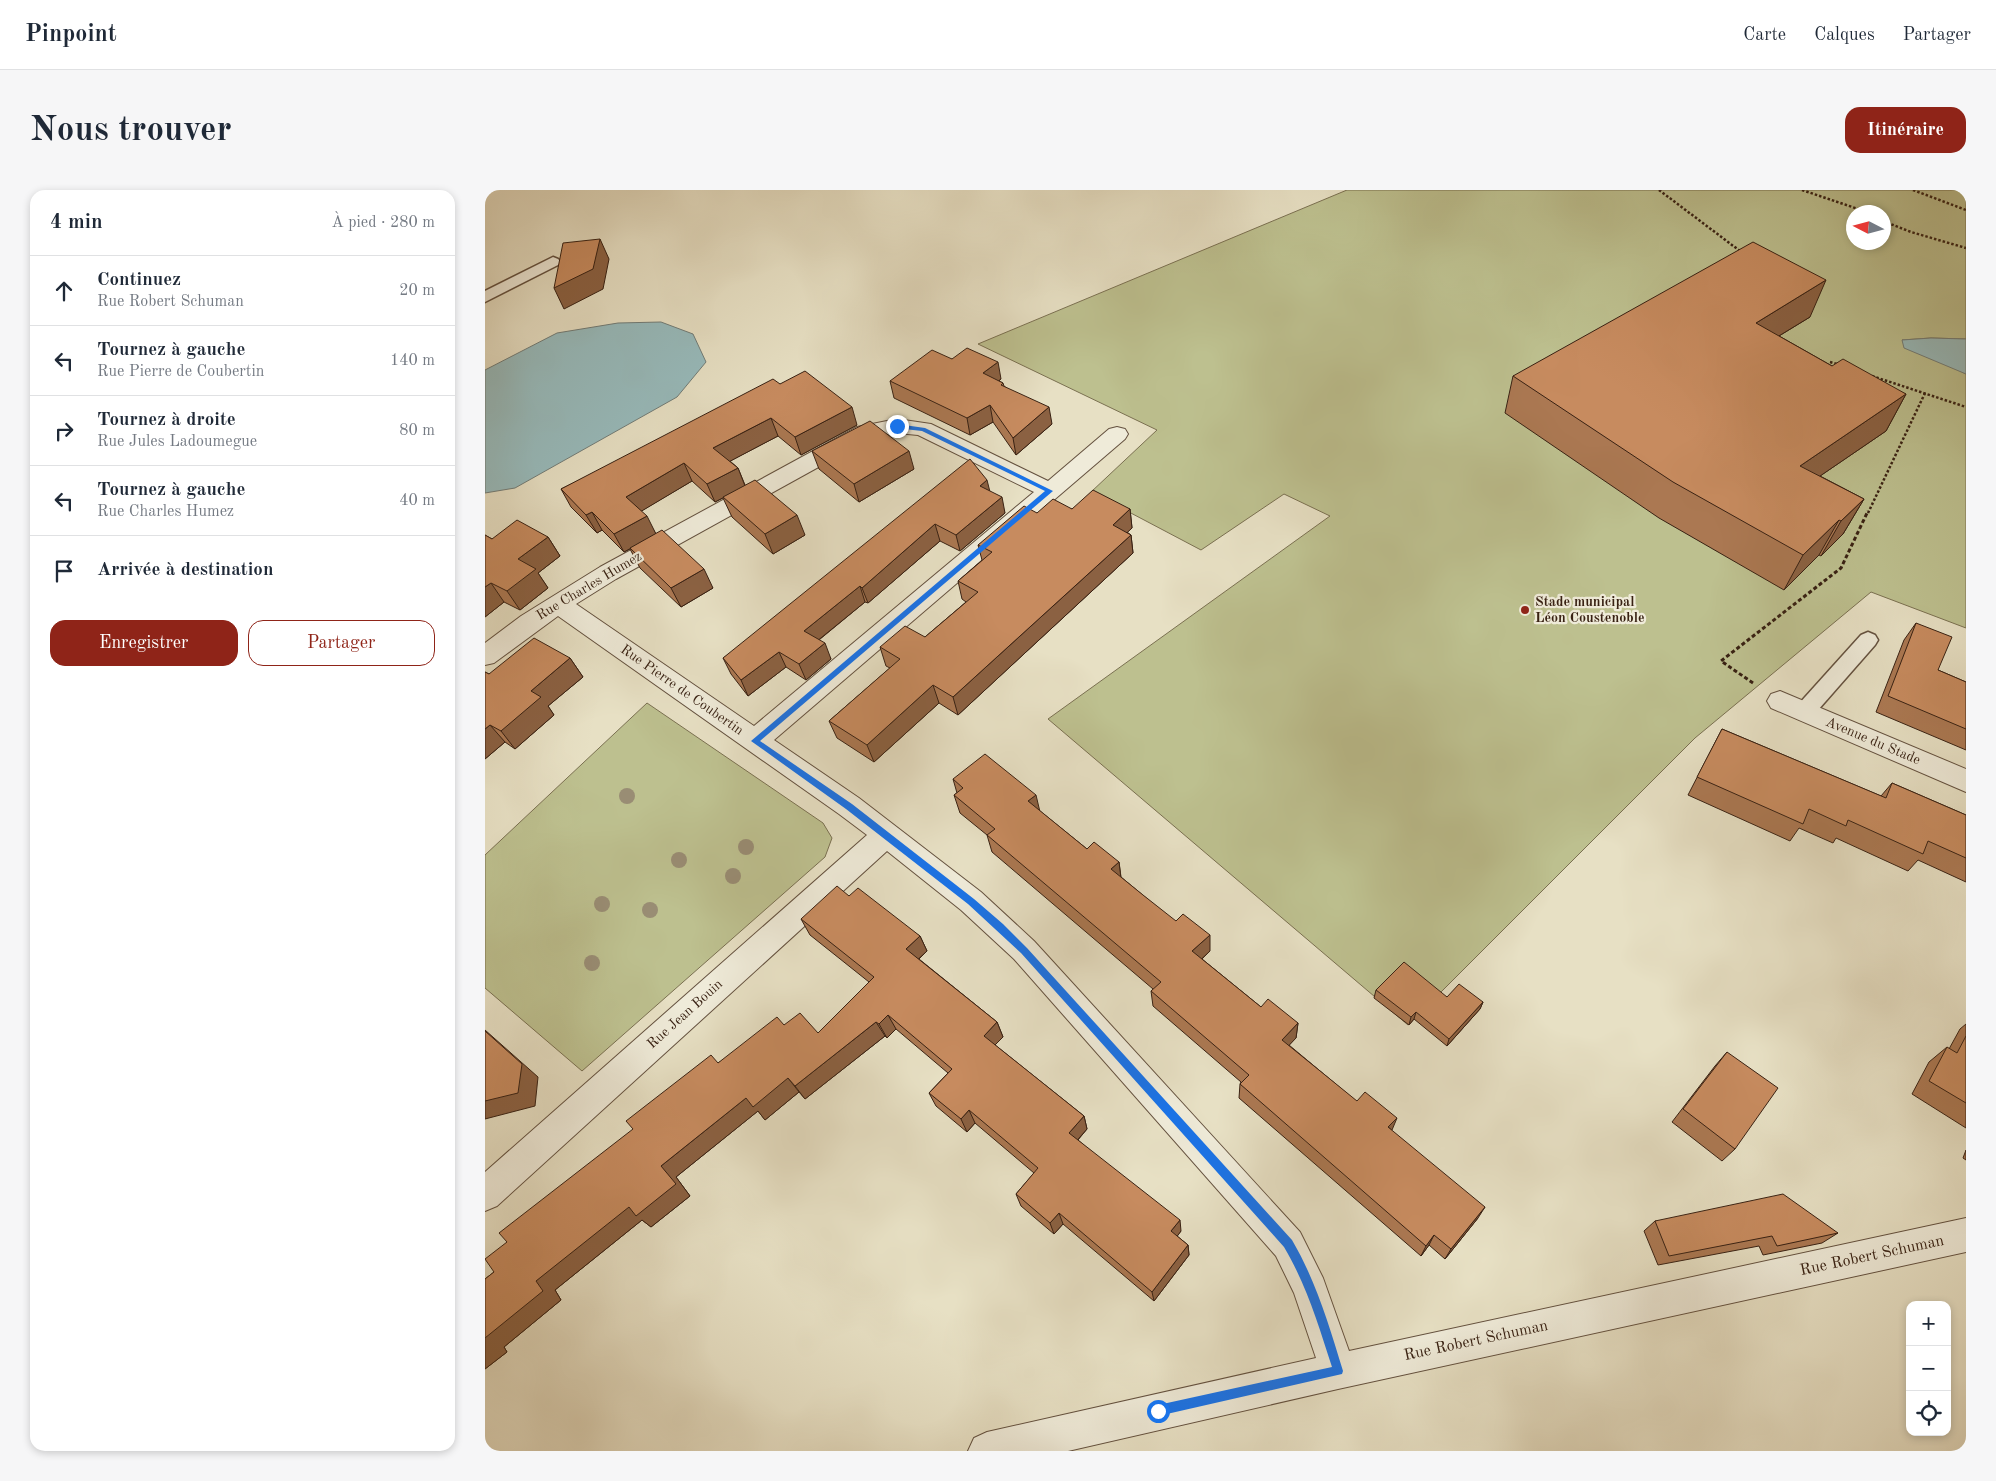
<!DOCTYPE html>
<html lang="fr">
<meta charset="utf-8">
<style>
:root{--surface:#fff;--page:#f6f6f7;--text:#1f2937;--muted:#747a83;--line:#e0e1e3;--accent:#8f2418}
body{margin:0;font-family:"Old Standard TT",serif;background:var(--page);color:var(--text)}
.controls{position:absolute;right:15px;bottom:15px;display:grid;overflow:hidden;border-radius:10px;box-shadow:0 2px 8px #0003}
.controls button{width:45px;height:45px;display:grid;place-items:center;padding:0;border:0;border-bottom:1px solid var(--line);background:var(--surface);color:var(--text);font:25px sans-serif}
.compass{position:absolute;left:1361px;top:15px;width:45px;height:45px;border-radius:50%;background:var(--surface);box-shadow:0 2px 8px #0003;rotate:276deg}
.stop{position:absolute;width:15px;height:15px;margin:-11px;border:4px solid #1a73e8;border-radius:50%;background:#fff}
.stop.end{background:#1a73e8;border-color:#fff;box-shadow:0 1px 5px #0008}
.list{margin:0;padding:0;list-style:none}
h2{display:flex;justify-content:space-between;align-items:center;height:65px;margin:0;padding:0 20px;font-size:21px}
h2 small{font-size:16px;font-weight:400;color:var(--muted)}
.list li{display:grid;grid-template-columns:32px 1fr auto;gap:15px;align-items:center;box-sizing:border-box;height:70px;padding:0 20px;border-top:1px solid var(--line)}
.list b{display:block;font-size:19px;white-space:nowrap}
.list p{margin:0;font-size:16px;white-space:nowrap;color:var(--muted)}
.list em{font-size:16px;font-style:normal;color:var(--muted)}
.actions{display:flex;gap:10px;padding:15px 20px}
.actions a{flex:1;padding:11px 0;border:1px solid var(--accent);border-radius:15px;text-align:center;font-size:18px;color:var(--accent)}
.actions .main{background:var(--accent);color:#fff}
.icon{flex:none;width:28px;height:28px;fill:none;stroke:currentColor;stroke-width:2;stroke-linecap:round;stroke-linejoin:round}
.map{position:relative;flex:none;width:1481px;height:1261px;overflow:hidden;border-radius:15px}
header{display:flex;align-items:center;gap:30px;box-sizing:border-box;height:70px;padding:0 25px;background:var(--surface);border-bottom:1px solid var(--line)}
header strong{font-size:24px}
nav{display:flex;gap:28px;margin-inline-start:auto;font-size:18px}
.intro{display:flex;align-items:center;justify-content:space-between;box-sizing:border-box;height:120px;padding:0 30px}
h1{margin:0;font-size:35px}
.button{padding:12px 22px;border-radius:15px;background:var(--accent);color:#fff;font-size:18px;font-weight:700}
main{display:flex;gap:30px;padding:0 30px}
aside{flex:1;background:var(--surface);border-radius:15px;box-shadow:0 2px 8px #0003}
.map>svg:first-child{display:block}
.green{fill:#bdc08f;stroke:#7a7051;fill-rule:evenodd}
.water{fill:#98bbbc;stroke:#727d78}
.lines{fill:none;stroke-linecap:round;stroke-linejoin:round}
.lane-casing{stroke:#64513f;stroke-width:3}
.street-casing{stroke:#64513f;stroke-width:2}
.path-far1{stroke:#382113;stroke-width:2.5;stroke-dasharray:2.5 2;stroke-linecap:butt}
.path{stroke:#382113;stroke-width:3;stroke-dasharray:4 2.5;stroke-linecap:butt}
.lane{fill:#efebd9;fill-rule:evenodd}
.street{fill:#efebd9;fill-rule:evenodd}
.tree{fill:#998d74}
.wall{fill:#ab7852;stroke:#382113}
.shaded-wall{fill:#8b6142;stroke:#382113}
.building{fill:#c78b5f;stroke:#382113}
.route{fill:#1a73e8}
.poi-dot{fill:#8f2418;stroke:#efebd9;stroke-width:2}
.labels{text-anchor:middle;dominant-baseline:central;stroke-width:4.5;stroke-linejoin:round;paint-order:stroke}
.street-label{font-size:14px;fill:#382113;stroke:#efebd9}
.poi-label{font-size:14px;font-weight:bold;fill:#382113;stroke:#efebd9;text-anchor:start}
.near-street-label{font-size:16px;fill:#382113;stroke:#efebd9}
</style>
<header>
<strong>Pinpoint</strong>
<nav><a>Carte</a><a>Calques</a><a>Partager</a></nav>
</header>
<div class="intro"><h1>Nous trouver</h1><a class="button">Itinéraire</a></div>
<main>
<aside>
<h2>4 min<small>À pied · 280 m</small></h2>
<ul class="list">
<li><svg class="icon" aria-label="ahead" viewBox="0 0 24 24"><path d="M12 20V5M6 11l6-6 6 6"/></svg><div><b>Continuez</b><p>Rue Robert Schuman</p></div><em>20 m</em></li>
<li><svg class="icon" aria-label="left" viewBox="0 0 24 24"><path d="M17 20v-9H6M10 6l-5 5 5 5"/></svg><div><b>Tournez à gauche</b><p>Rue Pierre de Coubertin</p></div><em>140 m</em></li>
<li><svg class="icon" aria-label="right" viewBox="0 0 24 24"><path d="M7 20v-9h11M14 6l5 5-5 5"/></svg><div><b>Tournez à droite</b><p>Rue Jules Ladoumegue</p></div><em>80 m</em></li>
<li><svg class="icon" aria-label="left" viewBox="0 0 24 24"><path d="M17 20v-9H6M10 6l-5 5 5 5"/></svg><div><b>Tournez à gauche</b><p>Rue Charles Humez</p></div><em>40 m</em></li>
<li><svg class="icon" aria-label="arrive" viewBox="0 0 24 24"><path d="M6 21V4h12l-3 4 3 4H6"/></svg><div><b>Arrivée à destination</b></div></li>
</ul>
<div class="actions"><a class="main">Enregistrer</a><a>Partager</a></div>
</aside>
<div class="map">
<svg width="1481" height="1261" viewBox="0 0 1481 1261">
<rect width="100%" height="100%" fill="#e7e0c4"/>
<filter id="stains"><feTurbulence type="fractalNoise" baseFrequency=".004" numOctaves="4"/><feColorMatrix values="0 0 0 0 .2 0 0 0 0 .09 0 0 0 0 .02 0 0 0 .5 -.17"/></filter>
<radialGradient id="worn" r=".72"><stop offset=".6" stop-color="#630" stop-opacity="0"/><stop offset="1" stop-color="#630" stop-opacity=".3"/></radialGradient>
<g class="green">
<path d="M862,0H1481V149L1446,148L1417,150L1481,184V438L1386,402L1210,548L923,835L563,529L845,326L799,304L716,360L606,302L672,240L493,154ZM1368,22H1398V52H1368Z"/>
<polygon points="162,513 338,633 347,648 340,667 97,881 0,798 0,665"/>
</g>
<g class="water">
<polygon points="176,132 208,144 221,172 192,207 30,298 0,303 0,180 72,143 133,133"/>
<polygon points="1446,148 1481,149 1481,184 1419,158 1417,150"/>
</g>
<g class="lines">
<g class="lane-casing">
<g id="lane">
<polygon points="68,67 73,69 76,72 73,75 0,112 0,101"/>
<polygon points="1383,442 1390,445 1393,450 1390,455 1326,528 1319,530 1312,528 1308,522 1312,516 1376,445"/>
</g>
</g>
<g class="street-casing">
<g id="street">
<path d="M412,229L446,234L563,291L624,239L632,237L640,239L643,244L640,249L289,550L374,608L496,702L549,751L815,1042L838,1088L864,1161L1481,1028V1062L853,1199L583,1261H483L489,1248L502,1242L831,1168L809,1103L791,1066L529,769L476,720L402,661L12,1016L0,1021V982L382,645L354,624L73,426L9,473L0,475V453L36,426L115,377L372,237ZM412,243L433,245L549,302L269,536L91,414L131,389L386,248Z"/>
<polygon points="1295,501 1481,579 1481,602 1286,518 1282,511 1286,504"/>
</g>
</g>
<g class="path-far1">
<polyline points="1174,0 1255,61"/>
<polyline points="1317,0 1382,22"/>
<polyline points="1428,0 1481,20"/>
<polyline points="1398,31 1426,42 1481,58"/>
<polyline points="1345,172 1352,174"/>
<polyline points="1387,186 1481,217"/>
<polyline points="1383,323 1440,203"/>
</g>
<polyline class="path" points="1268,493 1236,471 1356,378 1383,321"/>
<use href="#lane" class="lane"/>
<use href="#street" class="street"/>
</g>
<g class="tree">
<circle cx="142" cy="606" r="8"/>
<circle cx="261" cy="657" r="8"/>
<circle cx="194" cy="670" r="8"/>
<circle cx="248" cy="686" r="8"/>
<circle cx="117" cy="714" r="8"/>
<circle cx="165" cy="720" r="8"/>
<circle cx="107" cy="773" r="8"/>
</g>
<g class="wall">
<polygon points="1325,127 1294,146 1347,176 1421,204 1401,241 1335,286 1379,309 1358,344 1336,366 1334,365 1299,400 1174,328 1020,223 1028,186"/>
<polygon points="467,169 516,189 514,191 518,193 519,196 567,234 531,265 508,232 485,245 409,208 405,191"/>
<polygon points="295,194 372,235 316,265 293,246 245,271 253,278 260,295 320,345 288,364 247,327 238,308 230,312 207,291 156,321 171,344 228,398 196,417 155,378 145,359 139,362 117,340 112,343 86,317 76,299"/>
<polygon points="327,261 429,279 374,312 334,279"/>
<polygon points="504,300 520,323 475,361 455,351 383,413 380,412 334,450 346,469 321,490 301,477 263,506 246,484 238,468"/>
<polygon points="587,319 645,319 647,338 642,342 646,345 648,363 473,525 454,513 389,572 352,548 344,531 405,478 401,476 395,457 440,447 481,412 477,409 473,391 497,370 493,355 552,323"/>
<polygon points="0,345 7,349 63,347 75,366 53,383 63,398 35,420 19,412 0,427"/>
<polygon points="1431,433 1453,480 1481,492 1481,560 1391,522 1419,450"/>
<polygon points="85,468 98,487 63,516 69,525 30,559 20,552 0,569 0,482 4,484"/>
<polygon points="1237,539 1396,606 1407,593 1481,625 1481,692 1433,670 1423,681 1351,648 1348,653 1314,638 1305,651 1203,605"/>
<polygon points="468,589 555,621 602,659 634,672 636,687 725,761 717,769 776,817 813,833 811,848 804,855 907,941 993,1028 960,1069 944,1055 936,1066 754,908 755,894 756,892 668,816 666,801 668,799 507,662 502,645 475,623 469,605 472,603"/>
<polygon points="364,706 435,746 442,761 434,769 512,832 518,847 510,855 599,926 602,939 593,950 696,1041 692,1046 703,1055 704,1065 669,1111 578,1034 569,1044 536,1016 531,1004 549,983 490,933 482,942 451,916 444,903 463,883 411,839 402,848 400,846 320,909 314,902 280,930 273,921 191,987 205,1006 166,1037 157,1030 70,1100 76,1110 19,1157 22,1162 0,1179 0,1089 9,1082 22,1052 233,873 299,835 333,843 384,792 325,745 316,729"/>
<polygon points="891,800 962,807 998,812 995,819 962,856 929,829 924,835 889,808"/>
<polygon points="1481,834 1481,938 1427,904 1444,872 1462,857 1464,859 1475,839"/>
<polygon points="1242,862 1250,959 1237,971 1187,932 1230,876"/>
<polygon points="1481,960 1481,970 1478,968"/>
<polygon points="1170,1031 1353,1043 1337,1053 1278,1065 1274,1056 1173,1075 1159,1041"/>
</g>
<g class="shaded-wall">
<polygon points="115,49 124,69 118,99 79,119 69,98"/>
<polygon points="1341,90 1325,127 1256,169 1271,133"/>
<polygon points="513,172 516,189 501,200 498,183"/>
<polygon points="1421,204 1401,241 1297,312 1315,276"/>
<polygon points="505,215 508,232 485,245 482,228"/>
<polygon points="367,217 372,235 316,265 310,247"/>
<polygon points="564,217 567,234 531,265 528,248"/>
<polygon points="286,228 293,246 236,276 228,258"/>
<polygon points="424,261 429,279 374,312 369,294"/>
<polygon points="199,273 207,291 150,325 141,307"/>
<polygon points="253,278 260,296 230,312 222,294"/>
<polygon points="502,290 506,306 495,296"/>
<polygon points="517,307 520,323 475,361 471,345"/>
<polygon points="1379,309 1358,344 1336,366 1356,331"/>
<polygon points="645,319 647,338 630,354 628,335"/>
<polygon points="107,322 117,340 112,343 101,325"/>
<polygon points="312,325 320,345 288,364 280,344"/>
<polygon points="162,326 171,344 139,362 129,344"/>
<polygon points="1354,330 1334,365 1299,400 1318,365"/>
<polygon points="450,334 455,351 383,413 377,398"/>
<polygon points="646,345 648,363 473,525 468,507"/>
<polygon points="63,347 75,366 53,383 63,398 35,420 22,401 33,369"/>
<polygon points="219,379 228,398 196,417 186,398"/>
<polygon points="6,393 19,412 0,427 0,397"/>
<polygon points="375,396 380,412 326,456 319,441"/>
<polygon points="340,453 346,469 321,490 314,474"/>
<polygon points="294,462 301,477 263,506 256,490"/>
<polygon points="85,468 98,487 63,516 69,525 30,559 16,541 46,501"/>
<polygon points="448,495 454,513 389,572 382,555"/>
<polygon points="5,535 20,552 0,569 0,539"/>
<polygon points="551,605 555,622 543,611"/>
<polygon points="634,672 636,689 626,679"/>
<polygon points="725,745 725,761 708,777 707,761"/>
<polygon points="435,746 442,761 428,774 421,759"/>
<polygon points="998,812 995,819 962,856 964,849"/>
<polygon points="931,822 929,829 924,835 926,827"/>
<polygon points="403,825 411,839 402,848 394,834"/>
<polygon points="391,832 400,846 320,909 310,896"/>
<polygon points="512,832 518,847 505,860 499,846"/>
<polygon points="813,833 811,848 796,864 797,850"/>
<polygon points="0,840 53,887 50,916 0,929"/>
<polygon points="303,888 314,902 280,930 273,921 191,987 205,1006 166,1037 157,1030 70,1100 76,1110 19,1157 22,1162 0,1179 0,1148 51,1091 176,976 261,908"/>
<polygon points="484,920 490,933 482,942 476,929"/>
<polygon points="599,926 602,939 588,955 584,943"/>
<polygon points="912,928 907,940 903,937"/>
<polygon points="1000,1017 993,1028 960,1069 966,1059"/>
<polygon points="574,1023 578,1034 569,1044 565,1033"/>
<polygon points="695,1030 696,1041 688,1052 686,1041"/>
<polygon points="949,1045 944,1055 936,1066 941,1056"/>
<polygon points="703,1055 704,1065 669,1111 667,1102"/>
</g>
<g class="building">
<polygon points="115,49 108,79 69,98 78,53"/>
<polygon points="1268,52 1341,90 1271,133 1347,176 1358,169 1421,204 1315,276 1379,309 1356,331 1354,330 1318,365 1188,292 1028,186"/>
<polygon points="482,158 513,172 498,183 518,193 516,195 564,217 528,248 505,215 482,228 405,191 447,160 467,169"/>
<polygon points="320,181 367,217 310,247 286,228 228,258 253,278 222,294 199,273 141,307 162,326 129,344 107,322 101,325 76,299 288,189 295,194"/>
<polygon points="385,231 424,261 369,294 327,261"/>
<polygon points="485,269 502,290 495,296 517,307 471,345 450,334 377,398 375,396 319,441 340,453 314,474 294,462 256,490 238,468"/>
<polygon points="270,290 312,325 280,344 238,307"/>
<polygon points="608,300 645,319 628,335 646,345 468,507 448,495 382,555 344,531 415,469 395,457 420,436 440,447 493,402 473,391 507,362 493,355 539,316 552,323 568,309 587,319"/>
<polygon points="32,330 63,347 33,369 51,379 22,401 6,393 0,397 0,345 7,349"/>
<polygon points="177,340 219,379 186,398 145,358"/>
<polygon points="1431,433 1467,447 1453,480 1481,492 1481,539 1403,506"/>
<polygon points="49,448 85,468 46,501 56,507 16,541 5,535 0,539 0,482 4,484"/>
<polygon points="1237,539 1401,608 1407,593 1481,625 1481,668 1443,651 1438,664 1363,630 1361,636 1324,619 1318,634 1212,587"/>
<polygon points="500,564 551,605 543,611 602,659 609,652 634,672 626,679 658,705 691,731 698,724 725,745 707,761 776,817 783,809 813,833 797,850 872,911 880,902 912,928 903,937 1000,1017 966,1059 949,1045 941,1056 755,894 764,885 666,801 676,792 502,645 510,639 469,605 478,598 468,589"/>
<polygon points="352,696 364,706 373,698 435,746 421,759 512,832 499,846 599,926 584,943 695,1030 686,1041 703,1055 667,1102 574,1023 565,1033 531,1004 553,978 484,920 476,929 444,903 467,879 403,825 394,834 391,832 310,896 303,888 268,917 261,908 176,976 191,994 151,1026 144,1017 51,1091 58,1101 0,1148 0,1089 9,1082 0,1069 22,1052 14,1043 148,939 141,931 226,865 233,873 292,827 299,835 315,823 333,843 389,787 316,729"/>
<polygon points="919,772 962,807 974,794 998,812 964,849 931,822 926,827 891,800"/>
<polygon points="0,841 37,874 33,903 0,911"/>
<polygon points="1481,846 1481,913 1444,891 1462,857 1472,863"/>
<polygon points="1242,862 1293,898 1250,959 1198,919"/>
<polygon points="1298,1004 1353,1043 1292,1056 1287,1046 1184,1066 1170,1031"/>
</g>
<path class="route" d="M412,234L440,238L568,301L275,551L367,614L489,709L518,734L542,758L807,1050C831,1091 844,1135 858,1181L857,1184L673,1226L669,1225L668,1221L669,1217L673,1215L847,1177C833,1134 822,1096 799,1057L536,763L483,714L361,619L266,551L560,301L437,241L410,238V235Z"/>
<circle class="poi-dot" cx="1040" cy="420" r="5"/>
<g class="labels">
<g class="street-label">
<text transform="translate(104 396) rotate(-31)">Rue Charles Humez</text>
<text transform="translate(197 500) rotate(35)">Rue Pierre de Coubertin</text>
<text transform="translate(1388 551) rotate(23)">Avenue du Stade</text>
<text transform="translate(200 824) rotate(-42)">Rue Jean Bouin</text>
</g>
<g class="poi-label">
<text x="1050" y="412">Stade municipal<tspan x="1050" dy="16">Léon Coustenoble</tspan></text>
</g>
<g class="near-street-label">
<text transform="translate(1387 1066) rotate(-12)">Rue Robert Schuman</text>
<text transform="translate(991 1151) rotate(-12)">Rue Robert Schuman</text>
</g>
</g>
<rect width="100%" height="100%" filter="url(#stains)"/>
<rect width="100%" height="100%" fill="url(#worn)"/>
</svg>
<div class="controls">
<button>+</button>
<button>−</button>
<button><svg class="icon" aria-label="locate" viewBox="0 0 24 24"><circle cx="12" cy="12" r="6"/><path d="M12 2v4M12 18v4M2 12h4M18 12h4"/></svg></button>
</div>
<svg class="compass" viewBox="-18 -18 36 36"><path d="M0-13l5 13h-10z" fill="#e53935"/><path d="M0 13l5-13h-10z" fill="#747a83"/></svg>
<div class="stop" style="left:673px;top:1221px"></div>
<div class="stop end" style="left:412px;top:236px"></div>
</div>
</main>
